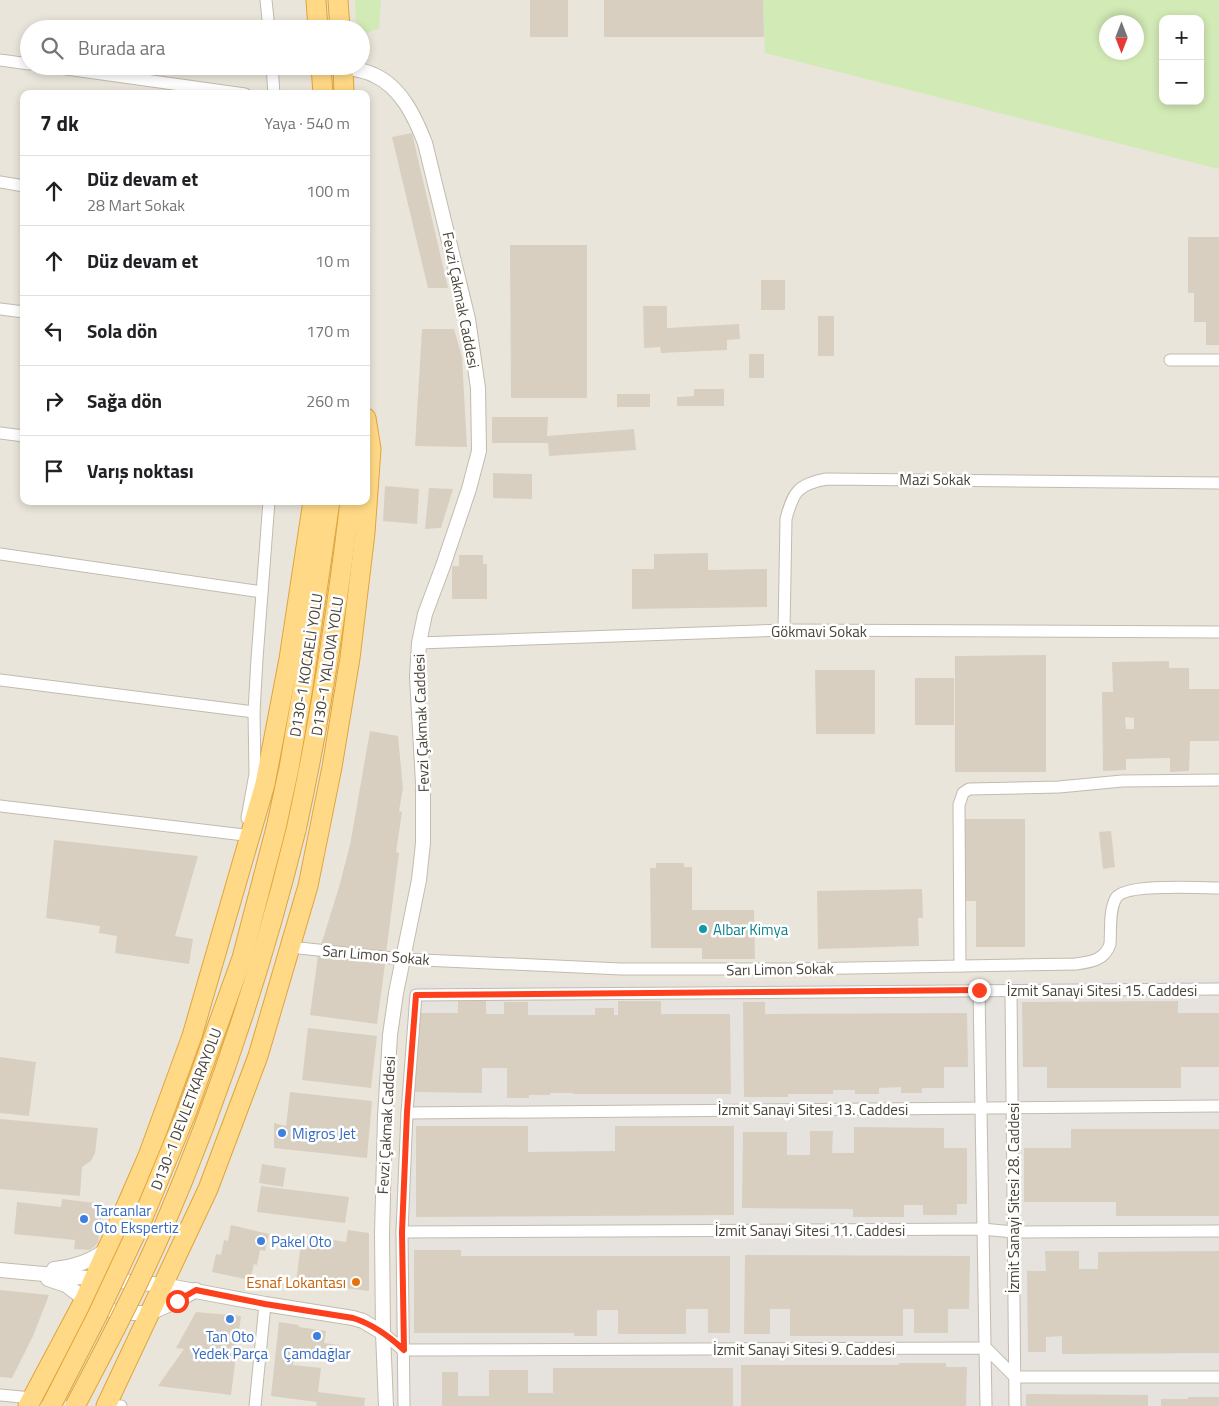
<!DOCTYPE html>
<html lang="tr">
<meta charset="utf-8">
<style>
:root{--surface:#fff;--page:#f6f6f6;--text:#202124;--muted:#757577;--line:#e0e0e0}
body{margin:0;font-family:"Titillium Web",sans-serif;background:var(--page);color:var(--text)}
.controls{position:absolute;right:15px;top:15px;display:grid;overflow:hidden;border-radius:10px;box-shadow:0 2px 8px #0003}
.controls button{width:45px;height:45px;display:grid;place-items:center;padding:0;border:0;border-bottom:1px solid var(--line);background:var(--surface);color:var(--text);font:25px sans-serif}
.compass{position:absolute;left:1099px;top:15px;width:45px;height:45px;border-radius:50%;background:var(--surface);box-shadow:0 2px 8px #0003;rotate:180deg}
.stop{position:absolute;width:15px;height:15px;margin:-11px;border:4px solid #fc3f1d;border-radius:50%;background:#fff}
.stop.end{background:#fc3f1d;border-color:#fff;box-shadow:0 1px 5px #0008}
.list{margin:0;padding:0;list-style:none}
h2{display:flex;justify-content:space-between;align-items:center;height:65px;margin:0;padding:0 20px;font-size:21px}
h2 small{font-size:16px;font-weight:400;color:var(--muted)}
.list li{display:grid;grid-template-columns:32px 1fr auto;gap:15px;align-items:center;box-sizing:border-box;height:70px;padding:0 20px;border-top:1px solid var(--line)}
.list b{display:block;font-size:19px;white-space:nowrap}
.list p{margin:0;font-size:16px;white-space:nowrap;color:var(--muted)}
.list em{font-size:16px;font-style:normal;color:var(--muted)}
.icon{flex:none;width:28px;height:28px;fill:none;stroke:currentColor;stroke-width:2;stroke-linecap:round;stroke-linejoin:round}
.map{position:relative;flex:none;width:1219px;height:1406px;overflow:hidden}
.search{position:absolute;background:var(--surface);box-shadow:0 2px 8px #0003;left:20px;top:20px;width:350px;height:55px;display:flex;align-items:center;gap:12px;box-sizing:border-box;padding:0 18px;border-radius:28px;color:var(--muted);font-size:19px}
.panel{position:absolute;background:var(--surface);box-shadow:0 2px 8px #0003;left:20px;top:90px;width:350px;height:415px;border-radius:10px}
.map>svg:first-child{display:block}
.residential{fill:#eae5da;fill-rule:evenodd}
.industrial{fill:#e6e2dd}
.green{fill:#d2eab5;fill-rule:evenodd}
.building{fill:#d8cfc1;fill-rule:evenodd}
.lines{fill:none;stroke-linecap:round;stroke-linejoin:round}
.minor-casing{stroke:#c2bbae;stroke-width:13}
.tertiary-casing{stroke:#c2bbae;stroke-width:16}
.trunk-casing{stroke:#e0a43c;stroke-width:21}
.minor{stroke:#fff;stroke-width:11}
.tertiary{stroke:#fff;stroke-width:14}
.trunk{stroke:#ffd985;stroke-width:19}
.trunk-bridge-casing{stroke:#e0a43c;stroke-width:21;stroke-linecap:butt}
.trunk-bridge{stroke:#ffd985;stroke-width:19}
.route{stroke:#fc3f1d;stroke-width:6}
.culture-dot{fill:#0f9aa8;stroke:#fff;stroke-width:2}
.shop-dot{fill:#3f7fe0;stroke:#fff;stroke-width:2}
.food-dot{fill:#e8710a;stroke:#fff;stroke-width:2}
.labels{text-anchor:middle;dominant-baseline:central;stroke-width:5;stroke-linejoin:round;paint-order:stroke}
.street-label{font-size:15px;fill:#4b4439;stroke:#fff}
.culture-label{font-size:15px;fill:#0d838f;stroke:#fff;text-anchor:start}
.shop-label{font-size:15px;fill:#366cbe;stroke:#fff;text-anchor:start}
.food-label{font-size:15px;fill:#c56008;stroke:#fff;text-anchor:end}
</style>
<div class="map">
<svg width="1219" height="1406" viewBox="0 0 1219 1406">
<rect width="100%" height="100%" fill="#f6f3ec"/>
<path class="residential" d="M0,0H1219V1406H0ZM1163,19H1200V101H1163ZM1106,22H1136V52H1106ZM29,29H361V66H29ZM24,94H366V501H24Z"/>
<polygon class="industrial" points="1219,979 1219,1406 395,1406 394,1226 409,983"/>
<g class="green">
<polygon points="355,0 381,0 379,29 366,33 356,21"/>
<path d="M763,0H1219V169L765,53ZM1163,19H1200V101H1163ZM1106,22H1136V52H1106Z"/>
</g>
<g class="building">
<rect x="530" y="0" width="38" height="37"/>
<polygon points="604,0 763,0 764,37 604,37"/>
<polygon points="412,133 448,288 428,288 392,137"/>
<polygon points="1188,237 1219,237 1219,345 1206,345 1206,322 1194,322 1194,293 1188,293"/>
<polygon points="510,245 587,245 587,398 511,398"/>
<rect x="761" y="280" width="24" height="30"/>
<polygon points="643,306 667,306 667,328 739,324 740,339 727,340 727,350 661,353 660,347 644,348"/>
<rect x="818" y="316" width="16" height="40"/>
<polygon points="422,329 454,329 462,357 467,447 415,446"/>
<rect x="749" y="354" width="15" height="24"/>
<polygon points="694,389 724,389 724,406 677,406 677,397 694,396"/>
<rect x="617" y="394" width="33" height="13"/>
<polygon points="492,417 548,417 547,436 634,429 636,450 549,456 548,443 492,443"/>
<polygon points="493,473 532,474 532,499 493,498"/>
<polygon points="385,486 419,489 417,524 383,521"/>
<polygon points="429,488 453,489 441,528 425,529"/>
<polygon points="708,553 708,570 767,569 767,607 632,609 632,569 654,569 654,554"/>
<polygon points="459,555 483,555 483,564 487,564 487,599 452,599 452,566 459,566"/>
<polygon points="1046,655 1046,772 955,772 955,656"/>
<path d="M1169,661V668H1189V689H1219V741H1190L1189,771L1170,772V758L1126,759V770L1103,771L1102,692H1113L1112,662ZM1125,717L1134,718V729H1126Z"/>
<polygon points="815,670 875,670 875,734 816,734"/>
<rect x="915" y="678" width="39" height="47"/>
<polygon points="370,731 398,736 403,788 399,811 402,812 396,852 399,853 386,953 321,945 339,887 350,845"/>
<polygon points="964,819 1025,819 1025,947 976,947 976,901 964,901"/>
<polygon points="1111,831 1115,867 1103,869 1099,832"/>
<polygon points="54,840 198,856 175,936 193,939 189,964 115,953 117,936 99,933 100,926 46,918"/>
<polygon points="656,863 684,863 684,867 692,867 692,910 754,910 755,959 702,959 702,948 651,948 650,868 656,868"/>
<polygon points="922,889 923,918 918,918 919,946 818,949 817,891"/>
<polygon points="318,956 385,964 377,1024 310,1015"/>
<polygon points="458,1001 486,1001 486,1014 504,1014 504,1002 528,1002 528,1015 595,1015 595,1008 614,1008 614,1015 618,1015 618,1001 661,1001 661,1014 730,1014 731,1094 573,1094 573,1093 550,1093 550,1095 529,1095 529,1098 507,1098 507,1068 482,1068 482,1093 415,1092 416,1013 458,1013"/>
<polygon points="1178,1001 1178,1013 1219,1013 1219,1067 1181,1067 1181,1088 1047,1088 1047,1067 1023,1067 1022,1002"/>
<polygon points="743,1002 765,1002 765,1014 967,1013 968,1067 944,1067 944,1088 922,1088 922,1093 901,1093 901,1087 879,1088 879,1094 855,1094 855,1090 833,1090 833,1094 788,1094 788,1097 744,1097"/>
<polygon points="308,1028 377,1036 371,1088 302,1080"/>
<polygon points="0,1057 36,1062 29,1116 0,1113"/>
<polygon points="290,1092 372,1101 367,1158 274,1148 274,1123 286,1126"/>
<polygon points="0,1119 98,1128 95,1153 91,1161 82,1167 80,1196 0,1189"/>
<polygon points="416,1126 528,1126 528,1152 615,1151 615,1126 734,1126 734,1215 416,1217"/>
<polygon points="854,1127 944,1128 944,1148 967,1148 967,1204 957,1204 957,1215 923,1215 923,1205 904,1205 904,1217 853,1217 853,1209 742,1208 743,1132 787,1132 787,1155 810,1155 810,1131 833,1131 832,1153 854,1153"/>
<polygon points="1071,1129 1219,1129 1219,1216 1116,1216 1116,1202 1024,1202 1024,1148 1071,1148"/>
<polygon points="262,1164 286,1168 283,1187 259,1183"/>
<polygon points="261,1186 349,1197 345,1223 257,1212"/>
<polygon points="62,1199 103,1204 98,1243 90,1250 74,1249 75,1240 14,1234 17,1202 61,1207"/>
<polygon points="231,1225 269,1234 265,1251 260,1250 257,1265 254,1264 250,1280 212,1272 216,1254 221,1255 224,1240 228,1241"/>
<polygon points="348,1230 369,1233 369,1291 296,1282 302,1235 346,1242"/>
<polygon points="414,1250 461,1250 461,1256 730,1256 730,1333 708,1333 708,1309 686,1309 686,1334 618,1334 618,1310 597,1310 597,1336 574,1336 574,1333 414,1333"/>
<polygon points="1045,1251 1079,1251 1079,1269 1098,1269 1098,1252 1219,1251 1219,1353 1062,1354 1062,1336 1046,1337 1046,1352 1028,1352 1027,1271 1046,1271"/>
<polygon points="745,1255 970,1256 969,1309 948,1309 948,1333 914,1333 914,1309 903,1309 903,1336 790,1336 790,1309 770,1309 770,1334 744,1334"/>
<polygon points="0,1290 49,1295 33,1336 12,1378 0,1377"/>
<polygon points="196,1312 241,1316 231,1395 158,1386 184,1349 176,1348"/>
<polygon points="279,1322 299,1325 299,1327 326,1331 324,1343 339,1345 336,1361 295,1354 293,1365 321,1368 318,1392 365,1398 364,1406 316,1406 317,1402 271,1396"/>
<polygon points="899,1363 946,1363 946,1367 967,1367 966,1406 741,1406 741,1365 899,1365"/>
<polygon points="553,1368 733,1368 733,1406 442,1406 442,1372 458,1372 458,1396 489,1396 489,1370 528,1370 528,1393 553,1393"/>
<polygon points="1026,1394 1148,1395 1148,1406 1026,1406"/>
<polygon points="1188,1397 1219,1397 1219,1406 1161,1406 1161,1399 1188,1399"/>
</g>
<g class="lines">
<g class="minor-casing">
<g id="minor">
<polyline points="266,0 269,29"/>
<polyline points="0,60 29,64"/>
<polyline points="45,66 245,94"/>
<polyline points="272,66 274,94"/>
<polyline points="0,182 24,186"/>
<polyline points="0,309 24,312"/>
<polyline points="1170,360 1219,360"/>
<polyline points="0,433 24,436"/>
<polyline points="0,554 262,592"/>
<path d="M784,630L786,519C793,492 798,484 827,479L1219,483"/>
<polyline points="419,643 784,630 1219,632"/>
<polyline points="0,680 254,712"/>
<polyline points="0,806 244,835"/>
<polyline points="247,818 255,774 254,712 257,659 269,501"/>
<path d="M290,947L402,959L621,969H794L1076,964C1091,962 1105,960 1110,944C1111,930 1109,910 1116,898C1125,883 1201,888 1219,888"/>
<polyline points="960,966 959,805 963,793 969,789 1059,787 1122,781 1219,780"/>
<polyline points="979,990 986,1406"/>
<polyline points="1011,990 1015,1406"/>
<polyline points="407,1113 1219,1106"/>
<polyline points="402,1232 982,1229 1014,1232 1219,1231"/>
<polyline points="383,1333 403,1350 986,1348 1015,1377 1219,1377"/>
<polyline points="0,1395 32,1398"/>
<polyline points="107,1405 121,1406"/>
<polyline points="255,1406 265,1304"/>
<polyline points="404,1406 402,1232 407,1113 416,995 1219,989"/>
</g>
</g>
<g class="tertiary-casing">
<g id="tertiary">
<path d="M343,66C353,69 364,70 374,75C401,87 415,117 425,143L468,319L478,388L479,451L469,489L443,566L425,614L419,643L417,677L423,783V843L419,880L396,993L390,1035L385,1117L382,1234L383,1333L386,1406"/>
<path d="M54,1269C74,1267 91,1262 107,1249"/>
<polyline points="0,1270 163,1285 265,1304 353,1318 363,1321 383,1333"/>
<polyline points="48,1279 66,1285 85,1299 117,1313 150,1313 177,1301 196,1290"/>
</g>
</g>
<g class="trunk-casing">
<g id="trunk">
<polyline points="316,0 318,29"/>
<polyline points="338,0 340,29"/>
<polyline points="321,66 323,94"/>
<polyline points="343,66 344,94"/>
<polyline points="276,828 289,768 303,687 330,501"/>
<path d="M296,830C320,721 337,612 350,501"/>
<polyline points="28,1406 85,1299 121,1218 148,1156 192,1036 265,784 289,659 313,501"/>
<polyline points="106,1406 208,1189 258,1056 308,886 332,767 350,658 365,533 371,449 366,418"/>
</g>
</g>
<use href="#minor" class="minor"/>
<use href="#tertiary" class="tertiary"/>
<use href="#trunk" class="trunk"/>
<g class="trunk-bridge-casing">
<g id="trunk-bridge">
<polyline points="51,1406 97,1316 142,1220 187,1111 242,958 276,828"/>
<path d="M75,1406C105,1349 135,1292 161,1233C217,1103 262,968 296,830"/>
</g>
</g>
<use href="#trunk-bridge" class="trunk-bridge"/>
</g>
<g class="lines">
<path class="route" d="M177,1301L196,1290L265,1304L353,1318C372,1324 389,1336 404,1350L402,1232L407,1112L416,995L979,990"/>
</g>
<circle class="culture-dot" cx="703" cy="929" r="5"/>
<g class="shop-dot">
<circle cx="282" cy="1133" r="5"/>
<circle cx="84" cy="1219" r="5"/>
<circle cx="261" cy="1241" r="5"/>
<circle cx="230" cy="1319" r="5"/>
<circle cx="317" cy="1336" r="5"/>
</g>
<circle class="food-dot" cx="356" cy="1282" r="5"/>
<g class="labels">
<g class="street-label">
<text transform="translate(461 300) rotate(79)">Fevzi Çakmak Caddesi</text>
<text x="935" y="479">Mazi Sokak</text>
<text x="819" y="631">Gökmavi Sokak</text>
<text transform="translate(306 665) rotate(-81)">D130-1 KOCAELİ YOLU</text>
<text transform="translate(327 666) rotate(-81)">D130-1 YALOVA YOLU</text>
<text transform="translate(421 723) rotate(-92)">Fevzi Çakmak Caddesi</text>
<text transform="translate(376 955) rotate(5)">Sarı Limon Sokak</text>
<text transform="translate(780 969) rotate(-1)">Sarı Limon Sokak</text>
<text x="1102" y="990">İzmit Sanayi Sitesi 15. Caddesi</text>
<text transform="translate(186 1109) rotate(-69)">D130-1 DEVLETKARAYOLU</text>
<text x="813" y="1109">İzmit Sanayi Sitesi 13. Caddesi</text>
<text transform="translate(386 1125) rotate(-87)">Fevzi Çakmak Caddesi</text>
<text transform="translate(1013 1198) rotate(-90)">İzmit Sanayi Sitesi 28. Caddesi</text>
<text x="810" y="1230">İzmit Sanayi Sitesi 11. Caddesi</text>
<text x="804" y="1349">İzmit Sanayi Sitesi 9. Caddesi</text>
</g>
<g class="culture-label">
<text x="713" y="929">Albar Kimya</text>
</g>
<g class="shop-label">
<text x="292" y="1133">Migros Jet</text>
<text x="94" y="1210">Tarcanlar<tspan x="94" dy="17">Oto Ekspertiz</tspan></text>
<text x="271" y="1241">Pakel Oto</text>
<text x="230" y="1336" text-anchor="middle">Tan Oto<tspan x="230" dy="17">Yedek Parça</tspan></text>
<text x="317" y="1353" text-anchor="middle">Çamdağlar</text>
</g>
<g class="food-label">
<text x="346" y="1282">Esnaf Lokantası</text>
</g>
</g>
</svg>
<div class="controls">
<button>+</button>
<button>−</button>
</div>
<svg class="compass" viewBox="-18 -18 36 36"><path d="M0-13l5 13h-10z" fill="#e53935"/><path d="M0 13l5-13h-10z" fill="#757577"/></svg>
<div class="stop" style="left:177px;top:1301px"></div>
<div class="stop end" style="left:979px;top:990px"></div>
<div class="search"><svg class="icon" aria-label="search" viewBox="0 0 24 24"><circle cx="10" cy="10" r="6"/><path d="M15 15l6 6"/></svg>Burada ara</div>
<section class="panel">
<h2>7 dk<small>Yaya · 540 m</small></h2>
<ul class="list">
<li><svg class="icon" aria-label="ahead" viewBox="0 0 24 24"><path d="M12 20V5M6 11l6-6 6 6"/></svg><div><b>Düz devam et</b><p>28 Mart Sokak</p></div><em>100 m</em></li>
<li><svg class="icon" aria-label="ahead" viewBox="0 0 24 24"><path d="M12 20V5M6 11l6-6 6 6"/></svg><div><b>Düz devam et</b></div><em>10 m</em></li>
<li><svg class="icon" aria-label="left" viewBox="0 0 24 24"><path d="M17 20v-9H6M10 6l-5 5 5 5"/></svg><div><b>Sola dön</b></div><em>170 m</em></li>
<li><svg class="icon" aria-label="right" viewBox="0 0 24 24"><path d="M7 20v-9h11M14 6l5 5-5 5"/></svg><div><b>Sağa dön</b></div><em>260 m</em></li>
<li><svg class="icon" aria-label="arrive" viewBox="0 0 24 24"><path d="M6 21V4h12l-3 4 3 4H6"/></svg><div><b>Varış noktası</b></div></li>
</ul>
</section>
</div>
